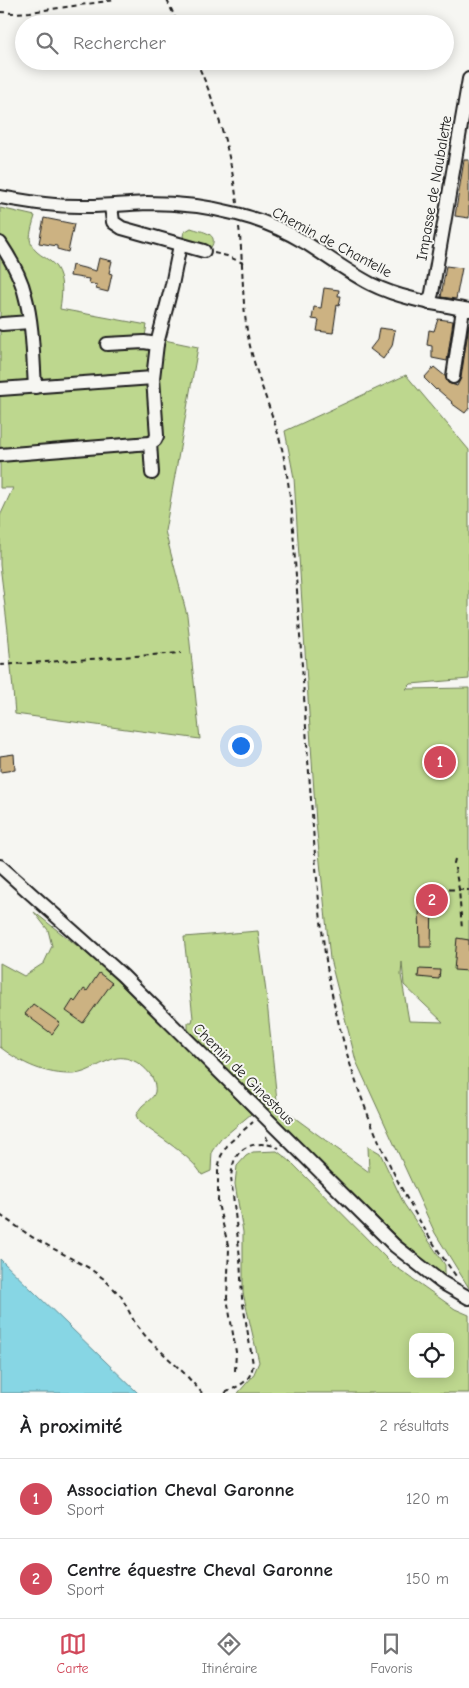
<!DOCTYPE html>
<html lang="fr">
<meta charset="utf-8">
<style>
:root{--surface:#fff;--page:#f2f2f2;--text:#202124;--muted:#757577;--line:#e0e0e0;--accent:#d1495b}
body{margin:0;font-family:"Comic Neue",sans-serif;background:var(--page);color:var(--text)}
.controls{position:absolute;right:15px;bottom:15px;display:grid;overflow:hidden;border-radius:10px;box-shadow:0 2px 12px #0003}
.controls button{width:45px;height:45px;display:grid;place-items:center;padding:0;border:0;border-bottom:1px solid var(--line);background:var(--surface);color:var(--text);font:25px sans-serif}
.you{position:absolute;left:240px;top:745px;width:18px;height:18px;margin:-12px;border:4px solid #fff;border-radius:50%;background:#1a73e8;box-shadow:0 0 0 8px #1a73e833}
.badge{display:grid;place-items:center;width:32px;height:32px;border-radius:50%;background:var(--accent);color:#fff;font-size:16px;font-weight:700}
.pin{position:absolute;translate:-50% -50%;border:2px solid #fff;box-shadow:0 1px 5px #0006}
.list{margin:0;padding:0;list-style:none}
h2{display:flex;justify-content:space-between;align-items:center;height:65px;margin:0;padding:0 20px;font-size:21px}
h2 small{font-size:16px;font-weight:400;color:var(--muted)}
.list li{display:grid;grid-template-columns:32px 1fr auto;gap:15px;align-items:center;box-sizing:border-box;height:80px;padding:0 20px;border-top:1px solid var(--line)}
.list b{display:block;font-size:19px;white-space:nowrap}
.list p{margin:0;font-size:16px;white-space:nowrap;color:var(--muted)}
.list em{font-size:16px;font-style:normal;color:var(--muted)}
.icon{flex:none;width:28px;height:28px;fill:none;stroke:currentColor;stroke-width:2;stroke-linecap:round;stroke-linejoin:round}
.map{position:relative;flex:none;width:469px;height:1393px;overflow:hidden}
.search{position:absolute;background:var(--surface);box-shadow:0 2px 12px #0003;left:15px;right:15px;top:15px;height:55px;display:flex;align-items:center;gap:12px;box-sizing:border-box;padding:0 18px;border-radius:28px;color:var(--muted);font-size:19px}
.sheet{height:225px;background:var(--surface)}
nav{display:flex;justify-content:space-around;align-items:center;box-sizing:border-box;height:70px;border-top:1px solid var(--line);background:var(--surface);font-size:14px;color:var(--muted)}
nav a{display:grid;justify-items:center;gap:2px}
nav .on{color:var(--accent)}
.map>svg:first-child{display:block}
.green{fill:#bdd78e;stroke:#6c7a55;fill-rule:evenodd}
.water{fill:#87d6e4;stroke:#5c8c94}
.building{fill:#ccb282;stroke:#1c1c1c}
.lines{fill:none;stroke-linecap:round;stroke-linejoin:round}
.minor-casing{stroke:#1c1c1c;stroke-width:16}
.path{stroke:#1c1c1c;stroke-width:2;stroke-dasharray:5 4;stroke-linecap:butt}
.minor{stroke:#f6f6f2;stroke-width:12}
.labels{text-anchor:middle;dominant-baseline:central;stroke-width:4;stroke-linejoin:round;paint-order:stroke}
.street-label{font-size:15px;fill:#1c1c1c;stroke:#f6f6f2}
</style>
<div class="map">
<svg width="469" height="1393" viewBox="0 0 469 1393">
<rect width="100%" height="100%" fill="#f6f6f2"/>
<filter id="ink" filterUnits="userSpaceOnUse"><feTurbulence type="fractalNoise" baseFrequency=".02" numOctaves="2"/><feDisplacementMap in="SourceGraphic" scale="10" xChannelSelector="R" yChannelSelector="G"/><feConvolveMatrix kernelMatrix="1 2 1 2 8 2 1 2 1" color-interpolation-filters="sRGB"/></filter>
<g filter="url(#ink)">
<g class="green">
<path d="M0,208L35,216C33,223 30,232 30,239C32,255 48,256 56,267C64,279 62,295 60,309L147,325L145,336L198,347L165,531L187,615L200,739L15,714L8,631L0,565V516L13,488H0Z"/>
<path d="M191,228C202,232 221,233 210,249L185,241L183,236L184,232Z"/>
<path d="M406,375L469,450V679L411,684L406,689L469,688V1288L435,1233L356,1061L330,959L316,823L294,478L285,431ZM402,962L404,985L443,1022L409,1021L401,975Z"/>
<path d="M34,912L94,959L193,1054L251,1114L221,1139L212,1151L211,1171L202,1175C193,1157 155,1134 139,1122L136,1115C138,1112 140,1108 142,1106C147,1101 153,1099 155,1092C158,1073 133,1055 117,1058C102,1061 89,1073 74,1074C46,1075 22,1064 0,1047V963L24,976L44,963L52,946L48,930Z"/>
<polygon points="258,931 266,992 277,1101 284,1110 369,1172 368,1146 380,1153 404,1204 445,1265 445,1274 437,1271 399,1239 188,1032 188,1022 192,1022 193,1018 184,937"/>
<path d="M277,1151L290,1161L392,1264L455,1309L469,1315V1393H238L253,1376L259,1362L243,1293V1232L235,1184L237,1166L246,1156L253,1152ZM413,1337H450V1374H413Z"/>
</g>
<polygon class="water" points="0,1259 138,1393 0,1393"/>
<g class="building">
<polygon points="464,160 469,160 469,218 455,216"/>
<polygon points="44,218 74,224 68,252 57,249 57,246 39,243"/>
<polygon points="99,258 112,261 109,273 112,274 108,292 96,289 97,285 88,283 89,279 70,276 72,265 96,271"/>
<polygon points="446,266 462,268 456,299 441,297"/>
<polygon points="324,288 339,290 338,296 341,296 339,306 337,305 333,333 317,331 319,320 312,319 314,307 321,308"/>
<polygon points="438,319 453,321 447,361 432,358 432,346 427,345 429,330 434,331"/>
<polygon points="469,324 469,408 465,413 451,403 452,402 437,389 436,390 424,378 434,367 445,376 448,383 457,386 461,378"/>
<polygon points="379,328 395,330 392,346 383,359 370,349 377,340"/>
<polygon points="14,754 15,770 0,772 0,756"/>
<polygon points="421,899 432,899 431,947 420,947 419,908 421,908"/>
<polygon points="457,938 469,940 469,971 454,970"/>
<polygon points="419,969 440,970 439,979 418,977"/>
<polygon points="99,973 112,983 83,1023 66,1011 73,1000 75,1002 84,989 87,991"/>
<polygon points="33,1004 60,1023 52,1034 25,1014"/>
</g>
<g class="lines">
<g class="minor-casing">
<g id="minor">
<path d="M0,197C29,202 57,207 87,206C107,206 127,204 147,203C178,203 207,206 237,214C261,220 286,231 306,243C328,257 348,272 371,284C401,299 436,304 469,310"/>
<polyline points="111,206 113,222 122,228 204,251"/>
<path d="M0,243C10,258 21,277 25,295C33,324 33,357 35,387"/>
<polyline points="429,303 432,293 469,79"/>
<polyline points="2,324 30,322"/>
<polyline points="107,344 144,342 157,344"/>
<polyline points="453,377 463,309"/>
<polyline points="0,389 153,378"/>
<polyline points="150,443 152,473"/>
<polyline points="0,455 150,443 155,440 157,436 153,378 157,344 172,285 180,245"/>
<polyline points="0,866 122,975 395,1246 441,1282 469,1298"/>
</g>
</g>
<g class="path">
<polyline points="167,0 178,24"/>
<polyline points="0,12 14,13 30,12 115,0"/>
<path d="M196,61C217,105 231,154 237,203"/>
<path d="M239,227C244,267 241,307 250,346C257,377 270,407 279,437C286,462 289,488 292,513C297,595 303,677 308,760C313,822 316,884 324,946C339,1062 387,1182 456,1276"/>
<polyline points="214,253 227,256 243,263"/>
<polyline points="0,665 181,653"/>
<polyline points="455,859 454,863 459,889 462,930"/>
<polyline points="431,889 469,890"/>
<polyline points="266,1136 267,1139 271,1144"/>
<polyline points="0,1215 32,1237 89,1268 104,1279 121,1296 135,1323 147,1338 185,1374 202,1393"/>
<polyline points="235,1371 236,1352 227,1298 229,1249 218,1204 218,1169 221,1156 228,1144 253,1122"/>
<path d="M225,1393C240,1385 251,1382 253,1364L242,1298L240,1258L231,1177C232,1170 233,1160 238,1154C248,1142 266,1142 279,1148"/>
</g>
<use href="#minor" class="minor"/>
</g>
</g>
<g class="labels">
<g class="street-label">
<text transform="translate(434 188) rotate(-80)">Impasse de Naubalette</text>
<text transform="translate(332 242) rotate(28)">Chemin de Chantelle</text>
<text transform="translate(244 1074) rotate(45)">Chemin de Ginestous</text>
</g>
</g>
</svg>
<div class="controls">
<button><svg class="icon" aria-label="locate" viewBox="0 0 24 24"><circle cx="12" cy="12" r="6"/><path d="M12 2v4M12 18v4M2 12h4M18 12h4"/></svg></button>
</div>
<div class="you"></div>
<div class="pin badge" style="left:440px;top:762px">1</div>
<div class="pin badge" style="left:432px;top:900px">2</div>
<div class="search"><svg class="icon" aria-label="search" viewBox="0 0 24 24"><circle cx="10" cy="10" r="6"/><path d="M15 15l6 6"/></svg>Rechercher</div>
</div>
<section class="sheet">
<h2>À proximité<small>2 résultats</small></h2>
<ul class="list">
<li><span class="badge">1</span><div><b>Association Cheval Garonne</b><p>Sport</p></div><em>120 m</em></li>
<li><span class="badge">2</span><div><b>Centre équestre Cheval Garonne</b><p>Sport</p></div><em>150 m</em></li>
</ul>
</section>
<nav>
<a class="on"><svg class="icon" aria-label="map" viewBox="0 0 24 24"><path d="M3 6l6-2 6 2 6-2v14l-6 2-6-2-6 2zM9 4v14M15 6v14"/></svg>Carte</a>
<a><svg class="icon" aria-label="directions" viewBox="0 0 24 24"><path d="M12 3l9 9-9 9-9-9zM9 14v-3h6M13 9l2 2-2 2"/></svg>Itinéraire</a>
<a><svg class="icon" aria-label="saved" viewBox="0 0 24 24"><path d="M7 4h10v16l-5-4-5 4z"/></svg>Favoris</a>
</nav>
